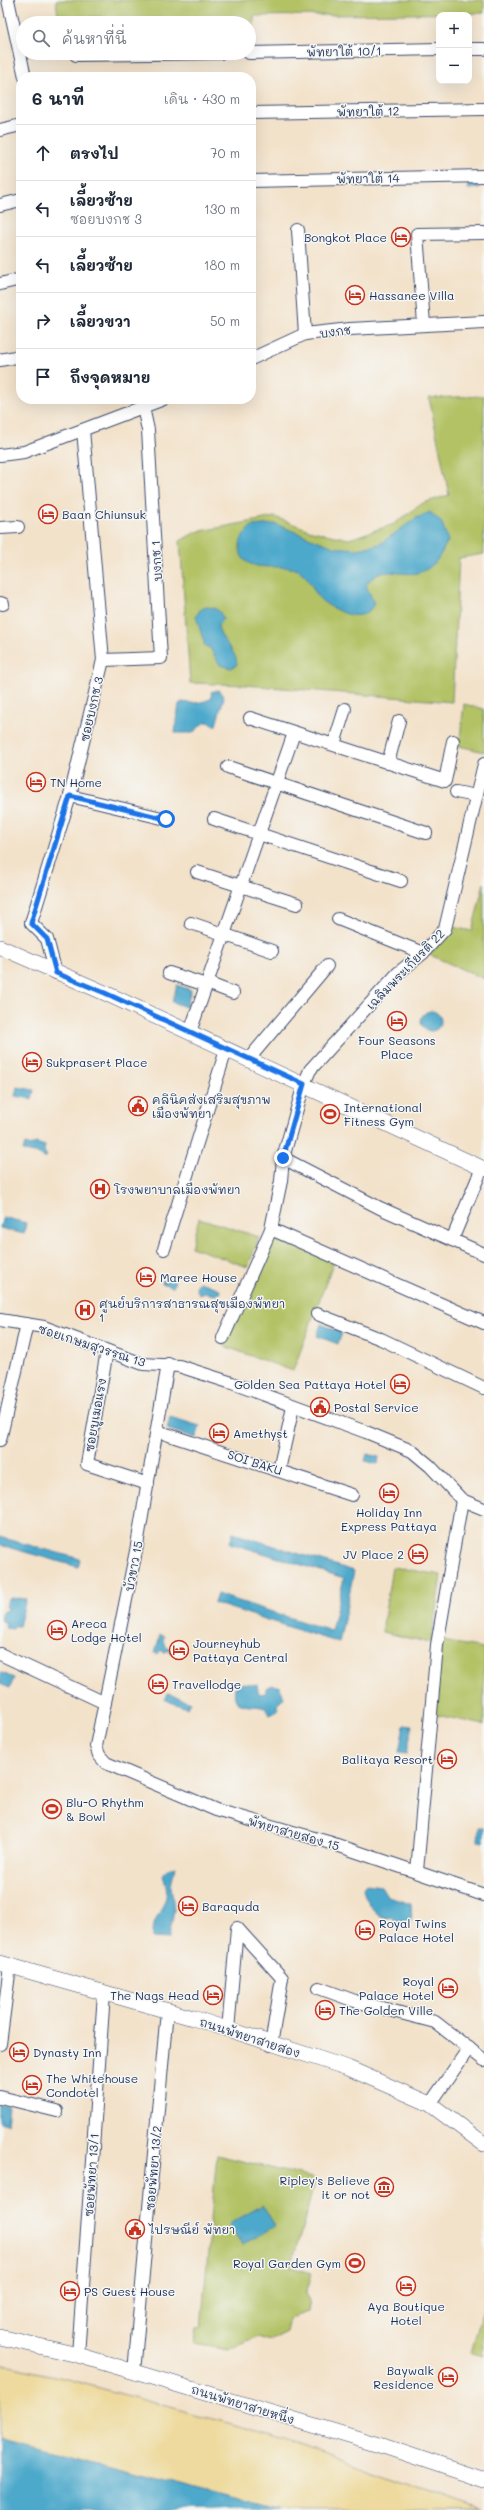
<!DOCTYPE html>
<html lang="th">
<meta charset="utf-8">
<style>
:root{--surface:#fff;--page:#f6f6f7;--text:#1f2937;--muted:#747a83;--line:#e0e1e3}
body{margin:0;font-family:Mali,"Playpen Sans Thai",sans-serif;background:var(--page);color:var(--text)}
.controls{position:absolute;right:12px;top:12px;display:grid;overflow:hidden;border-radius:8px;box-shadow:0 4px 16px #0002}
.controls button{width:36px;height:36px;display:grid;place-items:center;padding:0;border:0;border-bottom:1px solid var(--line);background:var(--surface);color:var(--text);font:20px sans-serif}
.stop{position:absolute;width:12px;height:12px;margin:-9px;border:3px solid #1a73e8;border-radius:50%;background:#fff}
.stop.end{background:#1a73e8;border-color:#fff;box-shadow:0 1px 4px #0008}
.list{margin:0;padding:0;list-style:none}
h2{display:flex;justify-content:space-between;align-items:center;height:52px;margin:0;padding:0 16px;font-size:17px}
h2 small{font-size:13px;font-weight:400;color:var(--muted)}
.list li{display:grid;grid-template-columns:26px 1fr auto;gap:12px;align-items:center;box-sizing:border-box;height:56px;padding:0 16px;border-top:1px solid var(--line)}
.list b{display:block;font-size:15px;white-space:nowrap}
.list p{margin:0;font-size:13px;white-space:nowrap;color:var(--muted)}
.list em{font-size:13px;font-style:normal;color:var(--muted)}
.icon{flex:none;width:22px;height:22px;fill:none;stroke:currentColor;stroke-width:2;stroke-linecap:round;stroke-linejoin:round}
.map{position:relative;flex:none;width:484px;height:2510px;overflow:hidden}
.search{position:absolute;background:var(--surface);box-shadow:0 4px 16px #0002;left:16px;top:16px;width:240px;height:44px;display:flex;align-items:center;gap:10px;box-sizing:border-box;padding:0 14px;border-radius:22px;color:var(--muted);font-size:15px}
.panel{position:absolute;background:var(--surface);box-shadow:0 4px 16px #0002;left:16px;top:72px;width:240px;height:332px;border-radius:16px}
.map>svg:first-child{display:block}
.green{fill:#b2c265;stroke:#667862}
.sand{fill:#eeda9e;stroke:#84847e}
.water{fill:#4da9cb;stroke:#346c94}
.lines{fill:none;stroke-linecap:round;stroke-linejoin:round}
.minor-casing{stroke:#3b4a6e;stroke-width:14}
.major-casing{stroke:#3b4a6e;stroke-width:16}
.minor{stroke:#fff;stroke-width:12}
.major{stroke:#fff;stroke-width:15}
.route{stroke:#1a73e8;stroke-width:5}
.labels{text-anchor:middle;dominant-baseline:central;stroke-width:3;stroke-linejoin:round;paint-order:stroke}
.street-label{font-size:12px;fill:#1b2f5e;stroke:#f6f6f2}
.poi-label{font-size:12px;fill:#1b2f5e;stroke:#f6f6f2;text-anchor:start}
</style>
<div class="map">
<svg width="484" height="2510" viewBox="0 0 484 2510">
<rect width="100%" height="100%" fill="#f6f6f2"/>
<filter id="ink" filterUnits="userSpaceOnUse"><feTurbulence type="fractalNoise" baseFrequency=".025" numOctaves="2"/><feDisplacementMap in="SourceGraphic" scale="8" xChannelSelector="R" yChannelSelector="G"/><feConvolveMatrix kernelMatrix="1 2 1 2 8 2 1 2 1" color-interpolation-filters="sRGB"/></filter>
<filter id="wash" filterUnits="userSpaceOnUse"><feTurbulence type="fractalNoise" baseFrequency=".012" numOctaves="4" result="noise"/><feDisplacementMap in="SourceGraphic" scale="16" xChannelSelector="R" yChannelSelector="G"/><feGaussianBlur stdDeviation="0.9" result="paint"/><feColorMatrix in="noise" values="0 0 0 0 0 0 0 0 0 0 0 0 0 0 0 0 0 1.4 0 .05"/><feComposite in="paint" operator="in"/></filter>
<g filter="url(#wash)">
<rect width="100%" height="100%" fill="#f3e2ca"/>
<g class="green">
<polygon points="56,0 484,0 484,13 254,16 254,47 249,47 249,23 105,23 103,17 58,17"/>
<polygon points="484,396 484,554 459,558 452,702 245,685 190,683 180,541 196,532 275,517 312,531 349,539 394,524 423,503 449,495 429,398"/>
<polygon points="464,704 484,709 484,752 459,746"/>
<polygon points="484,883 484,979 428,954 451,933 452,927 472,931"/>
<polygon points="199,1218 259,1237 248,1267 191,1247"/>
<polygon points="276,1235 334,1261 293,1371 224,1346 271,1237"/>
<polygon points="392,1567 441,1575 431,1643 382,1632"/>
<polygon points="442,1641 484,1648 484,1725 432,1714"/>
<polygon points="217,2155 316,2179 291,2267 312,2273 306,2294 310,2300 308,2312 290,2318 287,2332 269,2341 258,2337 228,2350 194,2344 196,2327 201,2327"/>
<polygon points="484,2306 484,2356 471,2353"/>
</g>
<polygon class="sand" points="0,2364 63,2378 272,2435 482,2510 279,2510 0,2439"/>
<g class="water">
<polygon points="478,181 479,188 468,189 467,182"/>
<path d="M430,512L442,523L448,541C444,547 441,555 437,560C412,591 387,555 366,585L374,603C365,626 337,612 322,601C312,592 311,577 298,570C282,562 242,576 240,549C239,540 245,532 252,526L275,524L334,547L357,549L380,544L416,518Z"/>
<path d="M206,607C216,607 220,610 223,619L218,625C219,641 237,649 237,665L231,668L220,665L210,648L205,646L196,616L200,610Z"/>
<path d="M218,690L224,697L216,725L214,726L209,722C199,723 200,728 193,733H175L179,704L182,702C191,704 203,703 212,698L211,692Z"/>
<polygon points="177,985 191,990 186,1007 172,1002"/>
<circle cx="431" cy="1021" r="10"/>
<polygon points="17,1087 34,1090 32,1099 15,1096"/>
<polygon points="36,1143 45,1146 44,1151 47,1156 44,1158 40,1154 23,1151 25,1144 30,1146"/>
<polygon points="3,1217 26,1223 24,1234 0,1228"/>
<polygon points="164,1277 175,1280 173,1287 162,1283"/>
<polygon points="199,1282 218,1288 221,1292 216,1295 205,1293 199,1295 196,1287"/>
<polygon points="321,1324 342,1333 338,1344 317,1336"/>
<polygon points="170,1417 200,1426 196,1438 167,1429"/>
<polygon points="367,1454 379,1457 378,1464 365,1461"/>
<polygon points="233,1533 354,1571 339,1643 214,1603 217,1594 331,1631 344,1578 230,1543"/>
<polygon points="0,1537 80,1559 78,1567 0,1545"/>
<polygon points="8,1598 26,1599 19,1626 15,1626 13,1629 5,1628 6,1623 1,1621 2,1613 9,1608 6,1607"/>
<polygon points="160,1635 164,1636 163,1641 167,1648 176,1648 176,1654 173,1655 167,1650 165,1653 160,1650 158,1654 155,1653"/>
<polygon points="0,1672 14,1678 10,1688 0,1684"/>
<path d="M243,1683L257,1685L259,1694L266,1693V1688L273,1685L280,1687L284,1698L277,1705L278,1711L270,1715L265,1708C250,1703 231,1712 235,1687Z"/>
<polygon points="168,1693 190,1702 187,1708 165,1700"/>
<polygon points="404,1725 412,1726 407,1753 399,1752"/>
<polygon points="479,1828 484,1828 484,1842 478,1841"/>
<path d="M175,1867L171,1886L174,1909L169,1939L153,1938C153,1932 153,1925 156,1920C164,1902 171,1896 163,1875L167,1869Z"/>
<path d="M366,1884L381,1886L388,1897L411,1904L412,1921H396L391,1917L385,1918C373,1913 365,1901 363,1888Z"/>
<polygon points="0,2105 9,2106 7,2124 0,2123"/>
<polygon points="263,2205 275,2226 242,2245 229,2224"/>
<polygon points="0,2439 279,2510 0,2510"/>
</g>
</g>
<g filter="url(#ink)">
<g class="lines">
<g class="minor-casing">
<g id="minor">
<polyline points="8,0 25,77"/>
<polyline points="469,49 484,49"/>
<polyline points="249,53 439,49"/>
<polyline points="76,55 220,53"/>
<polyline points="251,113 484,109"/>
<polyline points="0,130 21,125"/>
<polyline points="251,181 484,176"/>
<polyline points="0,205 21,200"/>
<polyline points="298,230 305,334"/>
<polyline points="0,284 21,279"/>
<polyline points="424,324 417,234 484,233"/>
<polyline points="251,359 305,334 350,329 484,322"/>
<polyline points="0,360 21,356"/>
<polyline points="0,455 24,452 164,399"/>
<polyline points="0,528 18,527"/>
<polyline points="0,603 3,604"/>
<polyline points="103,660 161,658 148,430 143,407"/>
<polyline points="250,718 445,781 453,741"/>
<polyline points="334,744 345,709"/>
<polyline points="388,763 399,721"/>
<polyline points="228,767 426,833"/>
<polyline points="456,792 476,796"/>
<polyline points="70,796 166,819"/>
<polyline points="214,819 401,881"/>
<polyline points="197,872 297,904"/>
<polyline points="338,919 423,953"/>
<polyline points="191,923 272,951"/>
<polyline points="56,973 47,939 31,923 70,796 103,660 83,430"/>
<polyline points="169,973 206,985"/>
<polyline points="207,983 233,993"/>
<polyline points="190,1032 294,733"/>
<polyline points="248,1060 327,966"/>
<polyline points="283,1158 380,1208 484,1254"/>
<polyline points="271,1229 484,1323"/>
<polyline points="452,1240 482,1168"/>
<polyline points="164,1249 226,1050"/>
<polyline points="317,1314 381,1339 484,1388"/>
<polyline points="0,1320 44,1327 143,1364 179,1366 232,1383 366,1432 412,1451 430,1466 462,1500 484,1509"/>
<polyline points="223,1338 271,1229 281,1181 283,1158 304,1084 310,1070 398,973 423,953 445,929 484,764"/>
<polyline points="107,1351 87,1464 148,1484"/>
<polyline points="168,1364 136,1551 96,1746 99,1755 106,1763 216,1810 328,1842 484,1895"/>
<polyline points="157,1431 352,1495"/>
<polyline points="0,1440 27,1324"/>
<polyline points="279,1470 293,1407"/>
<polyline points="0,1654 105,1703"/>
<polyline points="417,1871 437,1645 462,1500"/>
<polyline points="319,1988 355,2001 435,2022 484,2060"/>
<polyline points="228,2030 237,1928 282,1978 271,2045"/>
<polyline points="0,2044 10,1966"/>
<polyline points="0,2097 57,2111"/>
<polyline points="430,2104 469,2048"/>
<polyline points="78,2355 104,1994"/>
<polyline points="134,2372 167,2011"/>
</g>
</g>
<g class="major-casing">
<g id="major">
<polyline points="0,947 105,993 484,1169"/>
<polyline points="0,1963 193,2018 348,2068 430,2104 484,2144"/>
<polyline points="0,2337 78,2355 386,2447 484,2480"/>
</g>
</g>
<use href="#minor" class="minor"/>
<use href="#major" class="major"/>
</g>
</g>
<g class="lines" filter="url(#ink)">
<polyline class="route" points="166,819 70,796 31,923 47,939 56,973 105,993 304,1084 283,1158"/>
</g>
<defs>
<g id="hotel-ring" transform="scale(1)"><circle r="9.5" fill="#f6f6f2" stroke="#c8321e" stroke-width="1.5"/><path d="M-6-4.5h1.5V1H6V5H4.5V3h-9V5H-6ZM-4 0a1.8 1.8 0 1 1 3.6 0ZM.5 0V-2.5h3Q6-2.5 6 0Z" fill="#c8321e"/></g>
<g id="civic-ring" transform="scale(1)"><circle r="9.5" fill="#f6f6f2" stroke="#c8321e" stroke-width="1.5"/><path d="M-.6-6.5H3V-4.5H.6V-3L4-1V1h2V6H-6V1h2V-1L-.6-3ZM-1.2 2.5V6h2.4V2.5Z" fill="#c8321e"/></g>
<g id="stadium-ring" transform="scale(1)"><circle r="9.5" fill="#f6f6f2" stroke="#c8321e" stroke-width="1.5"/><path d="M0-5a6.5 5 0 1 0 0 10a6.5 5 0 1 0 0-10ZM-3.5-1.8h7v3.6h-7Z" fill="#c8321e"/></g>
<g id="hospital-ring" transform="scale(1)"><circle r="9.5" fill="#f6f6f2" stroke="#c8321e" stroke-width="1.5"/><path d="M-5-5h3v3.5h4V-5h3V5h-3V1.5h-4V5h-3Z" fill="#c8321e"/></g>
<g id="museum-ring" transform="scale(1)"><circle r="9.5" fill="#f6f6f2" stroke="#c8321e" stroke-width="1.5"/><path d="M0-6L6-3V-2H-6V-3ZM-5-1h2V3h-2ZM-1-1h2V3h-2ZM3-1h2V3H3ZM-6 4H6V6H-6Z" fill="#c8321e"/></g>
</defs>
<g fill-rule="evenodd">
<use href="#hotel-ring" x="401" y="237"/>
<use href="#hotel-ring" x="355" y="295"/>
<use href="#hotel-ring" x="48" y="514"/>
<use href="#hotel-ring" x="36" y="782"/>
<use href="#hotel-ring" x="397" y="1021"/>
<use href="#hotel-ring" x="32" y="1062"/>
<use href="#civic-ring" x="138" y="1106"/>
<use href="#stadium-ring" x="330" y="1114"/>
<use href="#hospital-ring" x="100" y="1189"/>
<use href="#hotel-ring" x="146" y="1277"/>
<use href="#hospital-ring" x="85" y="1310"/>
<use href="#hotel-ring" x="400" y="1384"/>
<use href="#civic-ring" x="320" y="1407"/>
<use href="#hotel-ring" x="219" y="1433"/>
<use href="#hotel-ring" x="389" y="1493"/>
<use href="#hotel-ring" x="418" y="1554"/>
<use href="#hotel-ring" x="57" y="1630"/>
<use href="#hotel-ring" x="179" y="1650"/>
<use href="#hotel-ring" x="158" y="1684"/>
<use href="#hotel-ring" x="447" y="1759"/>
<use href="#stadium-ring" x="52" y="1809"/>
<use href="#hotel-ring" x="188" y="1906"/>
<use href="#hotel-ring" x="365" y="1930"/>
<use href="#hotel-ring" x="448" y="1988"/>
<use href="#hotel-ring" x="213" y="1995"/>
<use href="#hotel-ring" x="325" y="2010"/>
<use href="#hotel-ring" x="19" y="2052"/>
<use href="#hotel-ring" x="32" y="2085"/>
<use href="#museum-ring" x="384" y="2187"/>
<use href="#civic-ring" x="135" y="2229"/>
<use href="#stadium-ring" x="355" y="2263"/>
<use href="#hotel-ring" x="406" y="2286"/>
<use href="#hotel-ring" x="70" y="2291"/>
<use href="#hotel-ring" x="448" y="2377"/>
</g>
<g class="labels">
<g class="street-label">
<text transform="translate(344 51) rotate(-1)">พัทยาใต้ 10/1</text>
<text transform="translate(368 111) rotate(-1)">พัทยาใต้ 12</text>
<text transform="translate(368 178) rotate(-1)">พัทยาใต้ 14</text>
<text transform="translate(335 331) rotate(-7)">บงกช</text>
<text transform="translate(156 561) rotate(-93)">บงกช 1</text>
<text transform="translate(91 709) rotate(-77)">ซอยบงกช 3</text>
<text transform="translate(405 969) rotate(-46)">เฉลิมพระเกียรติ 22</text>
<text transform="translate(92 1345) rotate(18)">ซอยเกษมสุวรรณ 13</text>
<text transform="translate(95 1415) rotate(-80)">ซอยบูเมอแรง</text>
<text transform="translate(255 1462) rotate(18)">SOI BAKU</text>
<text transform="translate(133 1566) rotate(-79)">บัวขาว 15</text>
<text transform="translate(294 1833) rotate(16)">พัทยาสายสอง 15</text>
<text transform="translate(250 2037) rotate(18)">ถนนพัทยาสายสอง</text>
<text transform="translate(153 2168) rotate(-85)">ซอยพัทยา 13/2</text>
<text transform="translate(91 2175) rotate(-86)">ซอยพัทยา 13/1</text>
<text transform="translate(243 2404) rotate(17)">ถนนพัทยาสายหนึ่ง</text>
</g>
<g class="poi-label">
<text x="387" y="237" text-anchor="end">Bongkot Place</text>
<text x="369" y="295">Hassanee Villa</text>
<text x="62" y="514">Baan Chiunsuk</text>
<text x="50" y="782">TN Home</text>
<text x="397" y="1040" text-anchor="middle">Four Seasons<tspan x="397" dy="14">Place</tspan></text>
<text x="46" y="1062">Sukprasert Place</text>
<text x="152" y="1099">คลินิคส่งเสริมสุขภาพ<tspan x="152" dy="14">เมืองพัทยา</tspan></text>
<text x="344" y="1107">International<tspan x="344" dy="14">Fitness Gym</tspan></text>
<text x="114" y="1189">โรงพยาบาลเมืองพัทยา</text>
<text x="160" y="1277">Maree House</text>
<text x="99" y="1303">ศูนย์บริการสาธารณสุขเมืองพัทยา<tspan x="99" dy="14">1</tspan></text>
<text x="386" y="1384" text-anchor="end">Golden Sea Pattaya Hotel</text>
<text x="334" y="1407">Postal Service</text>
<text x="233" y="1433">Amethyst</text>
<text x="389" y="1512" text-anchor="middle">Holiday Inn<tspan x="389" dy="14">Express Pattaya</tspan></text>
<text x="404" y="1554" text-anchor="end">JV Place 2</text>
<text x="71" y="1623">Areca<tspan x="71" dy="14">Lodge Hotel</tspan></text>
<text x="193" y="1643">Journeyhub<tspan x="193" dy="14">Pattaya Central</tspan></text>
<text x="172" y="1684">Travellodge</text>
<text x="433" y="1759" text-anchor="end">Balitaya Resort</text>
<text x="66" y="1802">Blu-O Rhythm<tspan x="66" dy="14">&amp; Bowl</tspan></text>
<text x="202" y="1906">Baraquda</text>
<text x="379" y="1923">Royal Twins<tspan x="379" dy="14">Palace Hotel</tspan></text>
<text x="434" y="1981" text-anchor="end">Royal<tspan x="434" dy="14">Palace Hotel</tspan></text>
<text x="199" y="1995" text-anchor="end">The Nags Head</text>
<text x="339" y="2010">The Golden Ville</text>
<text x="33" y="2052">Dynasty Inn</text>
<text x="46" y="2078">The Whitehouse<tspan x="46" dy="14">Condotel</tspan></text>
<text x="370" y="2180" text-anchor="end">Ripley's Believe<tspan x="370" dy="14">it or not</tspan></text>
<text x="149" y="2229">ไปรษณีย์ พัทยา</text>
<text x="341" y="2263" text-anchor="end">Royal Garden Gym</text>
<text x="84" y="2291">PS Guest House</text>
<text x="406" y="2306" text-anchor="middle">Aya Boutique<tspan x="406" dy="14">Hotel</tspan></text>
<text x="434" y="2370" text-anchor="end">Baywalk<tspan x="434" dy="14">Residence</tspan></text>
</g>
</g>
</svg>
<div class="controls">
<button>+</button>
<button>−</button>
</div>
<div class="stop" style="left:166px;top:819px"></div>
<div class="stop end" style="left:283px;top:1158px"></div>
<div class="search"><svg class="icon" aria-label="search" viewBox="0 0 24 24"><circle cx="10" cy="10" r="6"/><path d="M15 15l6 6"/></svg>ค้นหาที่นี่</div>
<section class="panel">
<h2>6 นาที<small>เดิน · 430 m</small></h2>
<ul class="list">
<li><svg class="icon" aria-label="ahead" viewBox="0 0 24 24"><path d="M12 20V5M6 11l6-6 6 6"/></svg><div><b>ตรงไป</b></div><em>70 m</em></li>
<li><svg class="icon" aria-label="left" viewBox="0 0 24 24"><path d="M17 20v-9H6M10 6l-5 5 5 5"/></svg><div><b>เลี้ยวซ้าย</b><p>ซอยบงกช 3</p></div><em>130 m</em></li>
<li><svg class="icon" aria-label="left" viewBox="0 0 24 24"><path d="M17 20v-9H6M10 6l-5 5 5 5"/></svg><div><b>เลี้ยวซ้าย</b></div><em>180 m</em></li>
<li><svg class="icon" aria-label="right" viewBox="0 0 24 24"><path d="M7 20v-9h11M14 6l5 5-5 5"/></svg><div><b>เลี้ยวขวา</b></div><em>50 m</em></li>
<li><svg class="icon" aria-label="arrive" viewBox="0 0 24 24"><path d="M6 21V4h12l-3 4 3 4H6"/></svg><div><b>ถึงจุดหมาย</b></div></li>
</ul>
</section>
</div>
